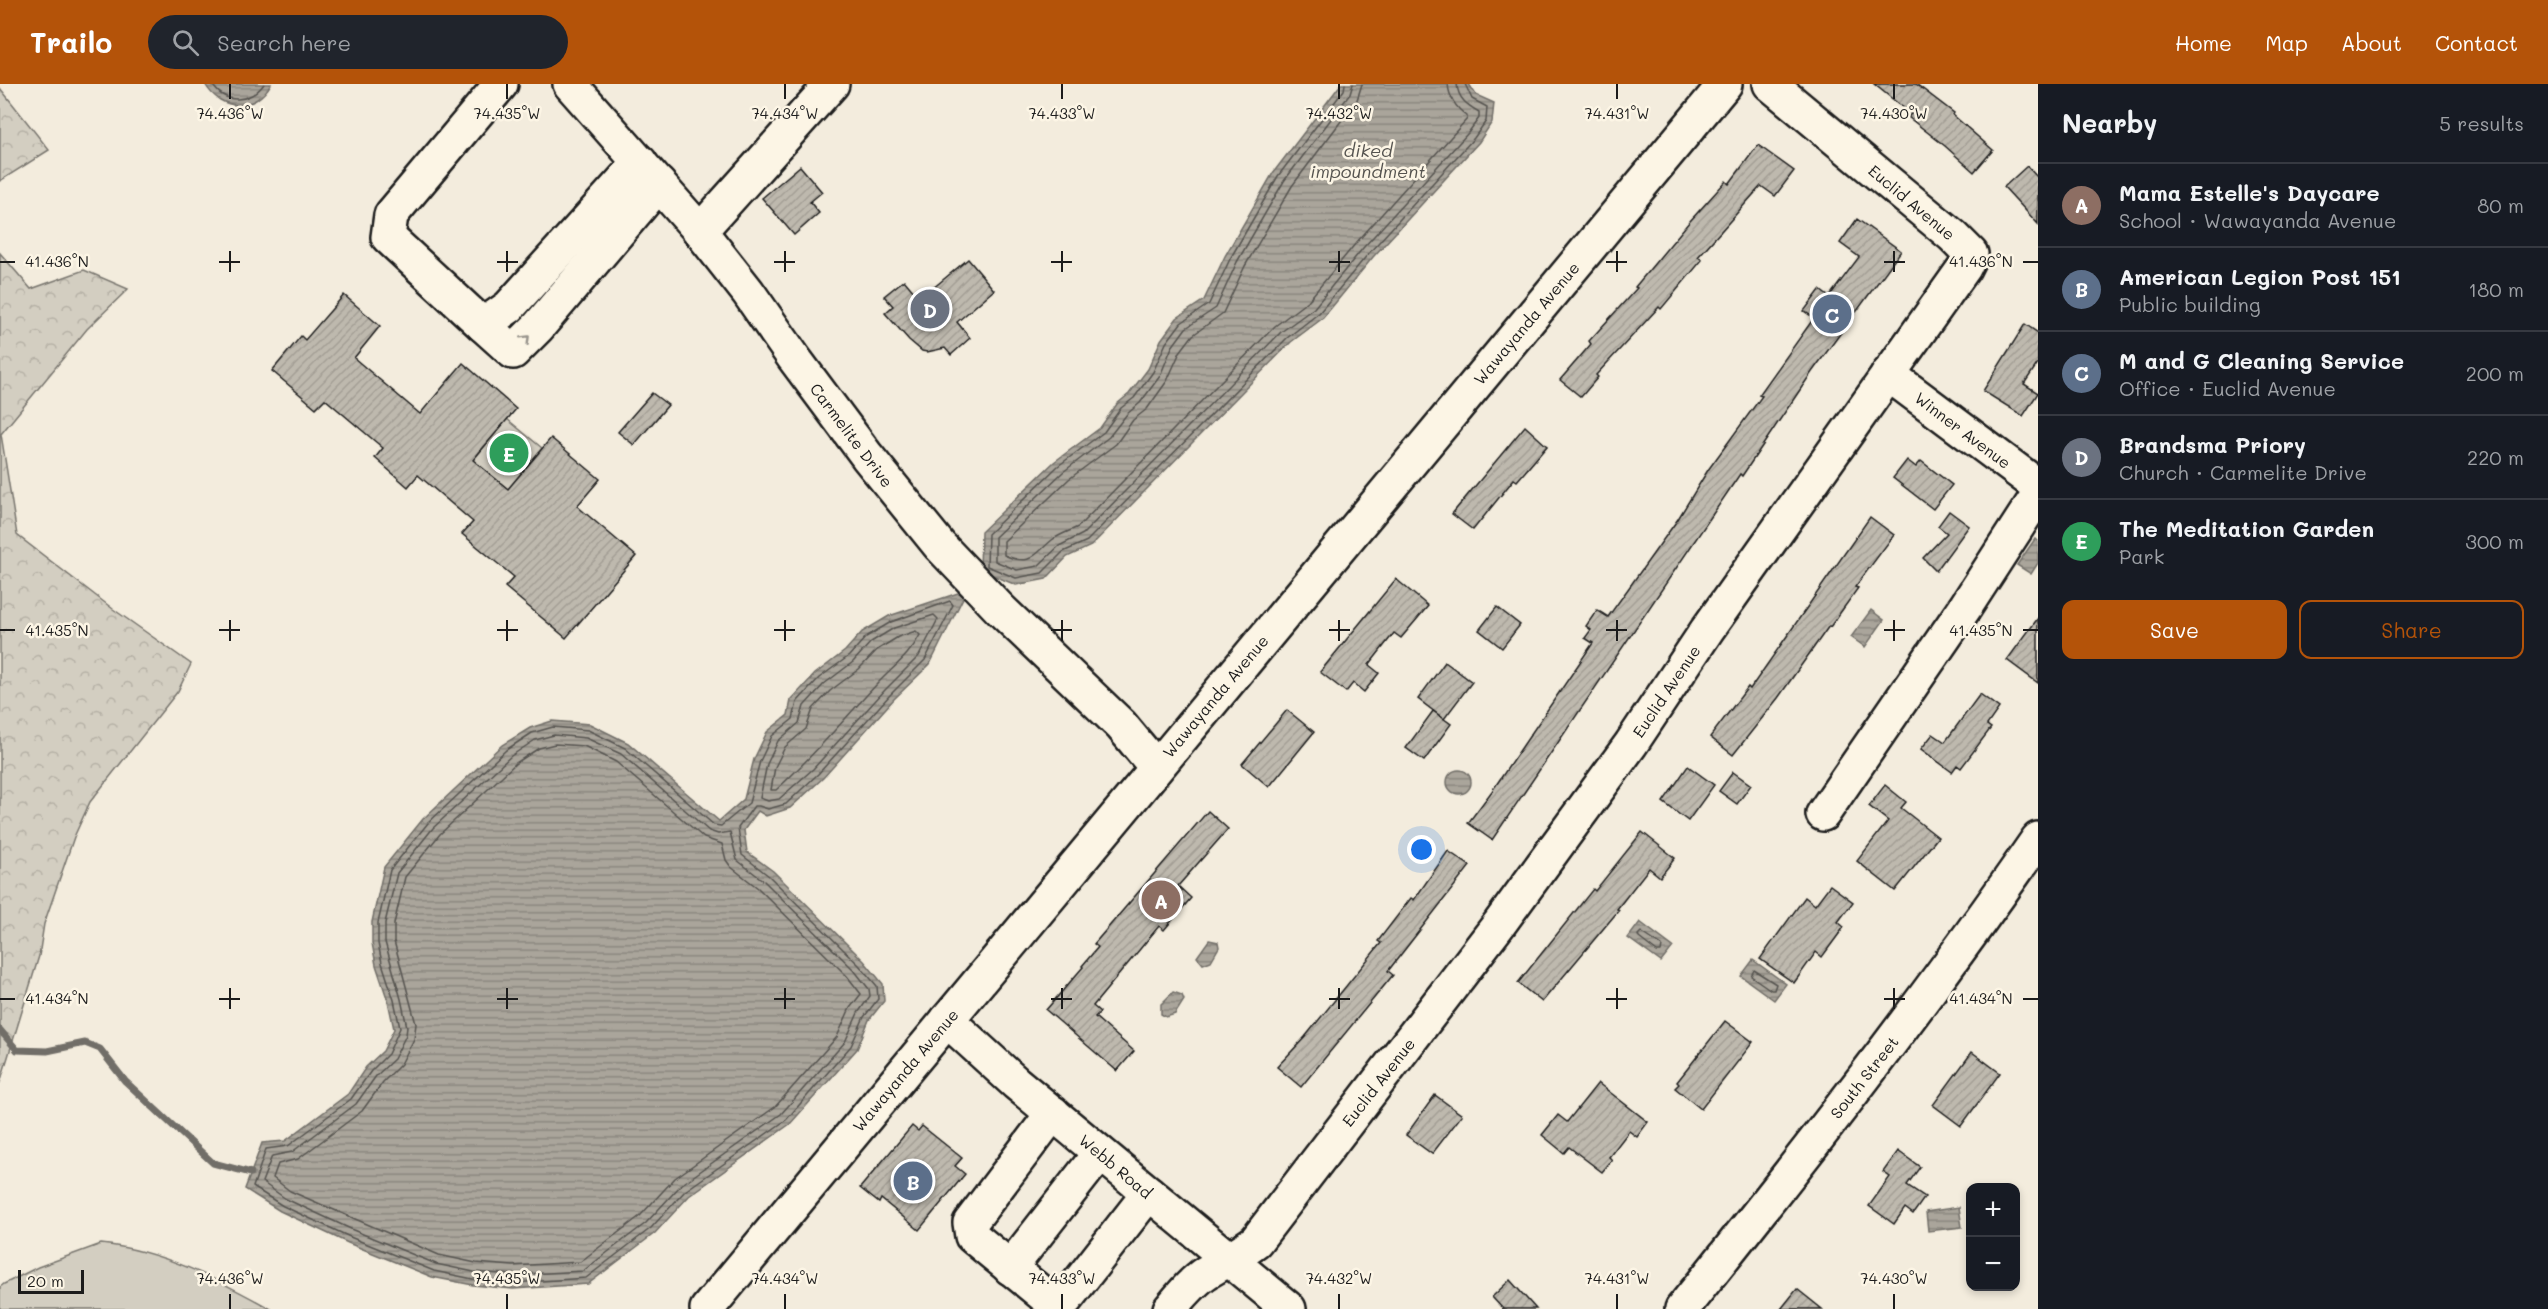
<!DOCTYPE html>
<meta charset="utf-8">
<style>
:root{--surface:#171b24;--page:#20242c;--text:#f1f3f6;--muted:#9ea1a6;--line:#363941;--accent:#b45309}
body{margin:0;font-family:Mali,sans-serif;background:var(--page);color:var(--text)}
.controls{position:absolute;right:18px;bottom:18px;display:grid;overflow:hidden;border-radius:12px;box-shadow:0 3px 9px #0003}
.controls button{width:54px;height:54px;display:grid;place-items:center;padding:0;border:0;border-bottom:2px solid var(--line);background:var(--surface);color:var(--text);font:30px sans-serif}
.scale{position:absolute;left:18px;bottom:15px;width:66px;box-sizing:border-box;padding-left:6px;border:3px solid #1c1c1c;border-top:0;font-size:16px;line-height:21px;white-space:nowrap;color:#1c1c1c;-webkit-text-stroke:4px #fcf5e5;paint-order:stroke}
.you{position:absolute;left:1422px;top:766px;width:21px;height:21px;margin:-15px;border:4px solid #fff;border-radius:50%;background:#1a73e8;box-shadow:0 0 0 9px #1a73e833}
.badge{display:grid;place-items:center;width:39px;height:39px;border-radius:50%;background:var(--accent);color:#fff;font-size:20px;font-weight:700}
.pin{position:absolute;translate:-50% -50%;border:3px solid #fff;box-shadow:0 2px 6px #0006}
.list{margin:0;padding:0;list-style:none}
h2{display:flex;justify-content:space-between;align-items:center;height:78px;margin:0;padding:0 24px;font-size:26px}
h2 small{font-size:20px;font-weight:400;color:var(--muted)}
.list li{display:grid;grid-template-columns:39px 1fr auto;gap:18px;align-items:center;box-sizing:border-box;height:84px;padding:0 24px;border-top:2px solid var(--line)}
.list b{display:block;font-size:22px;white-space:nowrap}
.list p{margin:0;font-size:20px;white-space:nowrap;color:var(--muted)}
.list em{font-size:20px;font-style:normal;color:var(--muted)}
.actions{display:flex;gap:12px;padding:18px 24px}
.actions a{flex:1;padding:14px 0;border:2px solid var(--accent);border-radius:12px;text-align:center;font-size:21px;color:var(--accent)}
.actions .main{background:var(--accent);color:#fff}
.icon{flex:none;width:33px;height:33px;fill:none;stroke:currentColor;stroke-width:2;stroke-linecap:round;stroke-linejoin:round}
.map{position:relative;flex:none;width:2038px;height:1225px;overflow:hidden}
header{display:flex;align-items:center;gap:36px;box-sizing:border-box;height:84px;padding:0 30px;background:var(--accent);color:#fff}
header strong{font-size:28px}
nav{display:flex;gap:33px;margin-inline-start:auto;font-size:21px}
.search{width:420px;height:54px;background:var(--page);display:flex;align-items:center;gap:15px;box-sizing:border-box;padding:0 21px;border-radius:33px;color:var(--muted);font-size:22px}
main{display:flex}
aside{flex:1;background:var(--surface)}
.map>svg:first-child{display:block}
.green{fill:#d3cec1;stroke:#78756e;stroke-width:1.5}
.forest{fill:url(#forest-crowns);stroke:#78756e;stroke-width:1.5}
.water{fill:url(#water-rules);stroke:#716e68;stroke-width:1.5}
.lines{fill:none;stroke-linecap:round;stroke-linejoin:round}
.shore{stroke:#55534f;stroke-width:1.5}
.stream{stroke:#716e68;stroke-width:7}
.building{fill:url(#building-hatch);stroke:#1c1c1c;stroke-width:1.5}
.minor-casing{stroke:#1c1c1c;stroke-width:38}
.minor{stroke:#fcf5e5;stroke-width:33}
.oneway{stroke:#97938b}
.ticks{fill:none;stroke:#1c1c1c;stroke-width:2}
.labels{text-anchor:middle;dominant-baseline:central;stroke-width:5;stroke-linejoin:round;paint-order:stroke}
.street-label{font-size:16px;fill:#1c1c1c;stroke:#fcf5e5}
.water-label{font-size:18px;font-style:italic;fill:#55534f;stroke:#fcf5e5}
.ticks-label{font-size:15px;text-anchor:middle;fill:#1c1c1c;stroke:#fcf5e5;stroke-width:5;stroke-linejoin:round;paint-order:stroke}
</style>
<header>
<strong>Trailo</strong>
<div class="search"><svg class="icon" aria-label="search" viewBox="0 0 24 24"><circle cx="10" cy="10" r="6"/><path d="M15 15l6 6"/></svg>Search here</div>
<nav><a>Home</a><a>Map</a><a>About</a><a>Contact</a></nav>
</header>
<main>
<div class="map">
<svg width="2038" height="1225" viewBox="0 0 2038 1225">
<defs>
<pattern id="forest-crowns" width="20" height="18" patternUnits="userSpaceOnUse" patternTransform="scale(1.5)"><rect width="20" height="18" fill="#d3cec1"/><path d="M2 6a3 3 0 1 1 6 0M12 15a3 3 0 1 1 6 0" fill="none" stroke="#b5b0a5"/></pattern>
<pattern id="water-rules" width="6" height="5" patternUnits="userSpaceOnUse" patternTransform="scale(1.5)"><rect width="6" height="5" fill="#aaa59b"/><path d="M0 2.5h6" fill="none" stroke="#8a867e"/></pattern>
<pattern id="building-hatch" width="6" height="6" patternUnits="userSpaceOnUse" patternTransform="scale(1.5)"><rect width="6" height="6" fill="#beb9ae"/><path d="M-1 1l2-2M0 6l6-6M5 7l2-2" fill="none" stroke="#a39e95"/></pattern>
</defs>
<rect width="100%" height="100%" fill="#f3ecdd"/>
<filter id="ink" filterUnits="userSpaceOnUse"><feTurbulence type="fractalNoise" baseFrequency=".0167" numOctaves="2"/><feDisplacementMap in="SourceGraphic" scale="12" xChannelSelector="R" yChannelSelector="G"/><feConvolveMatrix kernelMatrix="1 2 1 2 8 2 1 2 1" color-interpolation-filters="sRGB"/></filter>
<g filter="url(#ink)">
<g class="green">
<polygon points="507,335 542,364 508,405 473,376"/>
<path d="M101,1160C161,1166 219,1196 271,1225H0V1203L4,1200L38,1183Z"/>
</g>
<g class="forest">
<polygon points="0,4 49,66 0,97"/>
<polygon points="0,169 31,205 84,186 128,205 87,245 1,350 17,451 113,525 191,580 178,607 90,718 74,753 44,840 39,872 0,999"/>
</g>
<g class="water">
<path d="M205,0H271C255,28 221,28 205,0Z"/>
<polygon points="1341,0 1469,0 1476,11 1494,19 1492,38 1479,58 1373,173 1323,234 1291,258 1091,462 1067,473 1046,495 1016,501 980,486 981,448 1054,378 1100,344 1117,320 1129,310 1148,285 1161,256 1177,234 1204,216 1225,172 1273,89"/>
<polygon points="2035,455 2038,458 2038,479 2031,490 2017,481"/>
<polygon points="967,506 930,580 894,615 823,694 790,724 766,732 758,727 744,746 747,768 773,787 864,877 883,900 884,917 869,936 857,965 790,1040 689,1112 655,1149 588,1200 513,1205 473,1201 432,1193 348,1159 280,1127 245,1105 262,1059 285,1057 348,1010 366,983 383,967 394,945 388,917 376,881 372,859 372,838 384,783 423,735 502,661 530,644 552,637 590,640 628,659 719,737 744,715 754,675 767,648 788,631 791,616 815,590 845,567 862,548 889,532"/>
<polygon points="1871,526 1884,536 1865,563 1851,553"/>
<circle cx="1459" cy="698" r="12"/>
<polygon points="1640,838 1673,863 1661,878 1628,854"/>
<polygon points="1209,856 1218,858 1219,863 1211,877 1203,880 1197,873"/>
<polygon points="1753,876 1786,900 1774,916 1741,892"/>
<polygon points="1173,908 1182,911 1184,916 1175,930 1166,933 1161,930 1161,920"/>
<polygon points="1959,1123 1962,1143 1928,1147 1926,1128"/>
</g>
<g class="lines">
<g class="shore">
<path d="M212,0C225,21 250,19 264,0"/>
<polyline points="1345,0 1344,6 1278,92 1230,175 1209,220 1181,239 1166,259 1153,288 1134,314 1121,324 1104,348 1058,382 988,450 987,482 1016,494 1042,489 1063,468 1087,457 1287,254 1319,229 1369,169 1474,54 1486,37 1487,23 1472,15 1465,0"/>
<path d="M1353,0L1350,10L1284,97L1237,178L1216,224L1186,244L1172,263L1160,292L1140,319L1127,330L1109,353L1063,388L995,453V477L1017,486L1038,482L1059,462L1083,450L1281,248L1314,224L1363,164L1468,49L1479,34V28C1467,21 1458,15 1457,0"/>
<path d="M1362,0L1357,16L1292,102L1245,182L1223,229L1193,251L1180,268L1167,297L1147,325L1133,336L1116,360L1069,395L1004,457V471C1031,483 1034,471 1052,456C1060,450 1070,447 1078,443L1275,242L1308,217L1356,159L1467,35V32C1456,24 1449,13 1448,0"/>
<polygon points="950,517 953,521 925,576 890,611 818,690 786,720 768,725 759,722 754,722 738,744 742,771 769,792 859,881 877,902 878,915 864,933 851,962 786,1036 685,1107 651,1144 586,1194 513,1199 473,1195 434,1187 350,1153 283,1122 253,1103 266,1065 288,1062 351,1015 371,987 388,970 400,944 394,916 382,879 378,859 378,839 390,786 428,739 506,666 532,649 553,643 588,646 625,664 714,741 721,742 749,719 760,677 772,652 793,635 797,618 819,594 849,572 866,553 891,538"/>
<polygon points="934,531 938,535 919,572 885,606 813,685 779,715 768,717 760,714 767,680 778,657 799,639 804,622 824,600 853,578 871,558 894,544"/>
<path d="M916,547L920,551C910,571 893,583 878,599C844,635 813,673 776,706H771L775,683L785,663L806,645L813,625L830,607L859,585L877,566L898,553Z"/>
<polygon points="554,651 586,654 621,670 709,747 718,750 730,748 737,776 764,797 854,886 869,905 870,912 858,929 845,958 781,1030 681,1101 646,1139 583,1187 513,1191 474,1188 436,1180 353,1146 286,1115 262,1098 272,1072 292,1068 356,1020 376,992 394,975 406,951 407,943 401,915 385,858 385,839 397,789 433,744 511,672 535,656"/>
<polygon points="555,660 584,662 616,678 704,754 722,760 726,776 731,783 758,804 847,892 861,910 850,924 837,953 775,1023 675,1094 640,1132 580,1178 513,1182 476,1179 439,1171 290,1107 273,1094 278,1080 298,1075 362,1027 383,998 401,980 414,955 416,940 394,857 394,840 405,793 440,750 516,679 539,664"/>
<polygon points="1641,848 1662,862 1661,868 1657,868 1639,854 1638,851"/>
<polygon points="1754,886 1776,900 1774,906 1771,906 1751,892"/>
</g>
<polyline class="stream" points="0,946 17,966 47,967 85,959 100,965 125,997 213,1079 251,1089"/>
</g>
<g class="building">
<polygon points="1874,0 1916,0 1954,29 1953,31 1993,66 1974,88 1945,62 1908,33 1911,30"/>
<polygon points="1758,61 1794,87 1775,112 1761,102 1698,173 1702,176 1661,225 1659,223 1596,291 1598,293 1581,313 1560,296 1591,260 1589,257 1637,204 1635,203 1690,137 1726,97 1729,100"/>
<polygon points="800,82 822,108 810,118 819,129 794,151 762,114"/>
<polygon points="2027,82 2038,94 2038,140 2004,103"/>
<polygon points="1857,135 1901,167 1812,288 1742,392 1740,390 1492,756 1468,739 1492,707 1593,559 1585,554 1591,546 1586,542 1597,526 1608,533 1678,435 1708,386 1762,312 1759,311 1814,234 1804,227 1820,206 1829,213 1859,173 1840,159"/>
<polygon points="968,175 994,206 957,238 970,254 951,271 945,264 927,268 922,267 909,256 885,229 893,222 884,212 904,196 920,215"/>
<polygon points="344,211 380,242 354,274 420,330 463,279 516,325 473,376 508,405 551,354 600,395 577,422 636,472 566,554 505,503 514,493 462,450 473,438 418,391 408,403 375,374 383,364 325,315 316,324 272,287 301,252 305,256"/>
<polygon points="2025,240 2038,249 2038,279 2024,300 2038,309 2023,332 1983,307"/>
<polygon points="652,309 668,321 634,361 618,348"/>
<polygon points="1525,342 1547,362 1517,397 1514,395 1473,446 1452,430"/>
<polygon points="1907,376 1916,383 1921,377 1952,401 1933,425 1893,394"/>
<polygon points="1949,427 1969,442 1936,487 1923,474 1947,449 1938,442"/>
<polygon points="1870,433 1894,451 1855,503 1858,504 1830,543 1829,542 1778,614 1733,671 1710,653 1748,603 1750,605"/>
<polygon points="1396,495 1428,522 1401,554 1394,549 1369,581 1379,589 1364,608 1353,599 1346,608 1320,588"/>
<polygon points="1497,523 1520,541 1502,564 1479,546"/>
<polygon points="2038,534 2038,599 2007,576"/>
<polygon points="1445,578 1472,598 1444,635 1418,615"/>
<polygon points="1980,610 1999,624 1987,641 1991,644 1961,684 1957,681 1952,688 1921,665 1933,650 1945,658"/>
<polygon points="1287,626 1314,648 1269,703 1242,680"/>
<polygon points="1433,627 1451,640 1424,677 1406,664"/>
<polygon points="1688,682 1714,701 1688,737 1663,718"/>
<polygon points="1733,688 1751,701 1737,720 1719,707"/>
<polygon points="1885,701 1906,718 1901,724 1938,753 1895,807 1857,777 1888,737 1869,722"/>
<polygon points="1208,727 1228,745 1178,802 1191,814 1164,846 1159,842 1093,922 1100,928 1095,933 1134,967 1117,987 1046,926 1083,883 1082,882 1098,863 1094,860"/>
<polygon points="1642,748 1675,774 1660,793 1649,784 1617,825 1619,826 1542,918 1518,899 1593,805 1595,807"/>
<polygon points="1448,767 1470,782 1388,887 1393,891 1301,1003 1277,983 1305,953 1381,859 1378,857 1411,814 1414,816"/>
<polygon points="1830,801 1853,818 1838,838 1844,843 1822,873 1816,868 1794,899 1760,875 1805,813 1815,821"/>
<polygon points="1725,937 1753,958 1701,1025 1675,1004 1679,1000 1677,998"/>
<polygon points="1972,968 2000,989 1961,1042 1933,1021"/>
<polygon points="1598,999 1648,1038 1637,1053 1629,1047 1609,1073 1612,1076 1602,1088 1569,1063 1564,1069 1542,1051 1558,1031 1567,1038"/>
<polygon points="1435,1011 1462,1031 1432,1070 1406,1051"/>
<polygon points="912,1042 918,1047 922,1042 962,1074 955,1082 965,1090 919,1146 881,1115 879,1119 860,1104"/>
<polygon points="1898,1067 1920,1083 1907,1101 1925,1113 1913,1130 1905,1124 1894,1140 1869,1122 1890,1093 1883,1088"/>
<polygon points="1510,1196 1536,1225 1503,1225 1492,1213"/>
<polygon points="1797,1205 1822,1225 1781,1225"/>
</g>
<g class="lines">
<g class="minor-casing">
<g id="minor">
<polyline points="501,0 391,131 388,153 483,241 509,223 640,78"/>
<polyline points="570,0 700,147 748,208 794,274 867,372 940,462 1000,525 1121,641 1156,683"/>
<polyline points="700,147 832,0"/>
<polyline points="483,241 513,268 538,243 659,100"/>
<polyline points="1888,290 2038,402"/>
<polyline points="1823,730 1966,522 2038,411"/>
<polyline points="947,936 1016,999 1289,1225"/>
<polyline points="1053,1029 970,1139 972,1152 1052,1218 1066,1215 1149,1109"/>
<polyline points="1010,1184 1100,1069"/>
<polyline points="707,1225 1725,0"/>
<path d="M1170,1225C1181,1212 1193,1197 1207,1188C1224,1178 1240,1169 1256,1157L1500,839L1631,660L1707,546L1964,184L1971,170L1953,152L1770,0"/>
<path d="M1682,1225C1805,1072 1926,917 2038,755"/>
</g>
</g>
<use href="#minor" class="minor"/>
</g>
<defs><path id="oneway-chevron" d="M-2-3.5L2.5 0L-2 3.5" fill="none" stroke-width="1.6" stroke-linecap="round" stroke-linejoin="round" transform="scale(1.5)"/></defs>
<use class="oneway" href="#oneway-chevron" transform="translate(526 255) rotate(-45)"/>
</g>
<path class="ticks" d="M230,0V15M507,0V15M785,0V15M1062,0V15M1339,0V15M1617,0V15M1894,0V15M230,167V188M507,167V188M785,167V188M1062,167V188M1339,167V188M1617,167V188M1894,167V188M0,178H15M219,178H240M497,178H518M774,178H795M1051,178H1072M1329,178H1350M1606,178H1627M1884,178H1905M2023,178H2038M230,536V557M507,536V557M785,536V557M1062,536V557M1339,536V557M1617,536V557M1894,536V557M0,546H15M219,546H240M497,546H518M774,546H795M1051,546H1072M1329,546H1350M1606,546H1627M1884,546H1905M2023,546H2038M230,904V925M507,904V925M785,904V925M1062,904V925M1339,904V925M1617,904V925M1894,904V925M0,915H15M219,915H240M497,915H518M774,915H795M1051,915H1072M1329,915H1350M1606,915H1627M1884,915H1905M2023,915H2038M230,1210V1225M507,1210V1225M785,1210V1225M1062,1210V1225M1339,1210V1225M1617,1210V1225M1894,1210V1225"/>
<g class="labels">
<g class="street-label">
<text transform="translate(1912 118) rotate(40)">Euclid Avenue</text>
<text transform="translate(1526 239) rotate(-50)">Wawayanda Avenue</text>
<text transform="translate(1963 346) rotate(37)">Winner Avenue</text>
<text transform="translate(852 351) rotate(53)">Carmelite Drive</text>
<text transform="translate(1666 607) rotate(-56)">Euclid Avenue</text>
<text transform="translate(1215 612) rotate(-50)">Wawayanda Avenue</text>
<text transform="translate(905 986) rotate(-50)">Wawayanda Avenue</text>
<text transform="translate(1864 993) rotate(-52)">South Street</text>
<text transform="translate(1378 998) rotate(-52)">Euclid Avenue</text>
<text transform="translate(1116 1082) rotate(40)">Webb Road</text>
</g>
<g class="water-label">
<text x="1368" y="66">diked<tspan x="1368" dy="21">impoundment</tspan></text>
</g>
</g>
<g class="ticks-label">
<text x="230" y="35">74.436°W</text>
<text x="507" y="35">74.435°W</text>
<text x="785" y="35">74.434°W</text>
<text x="1062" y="35">74.433°W</text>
<text x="1339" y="35">74.432°W</text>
<text x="1617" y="35">74.431°W</text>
<text x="1894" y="35">74.430°W</text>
<text x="57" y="183">41.436°N</text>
<text x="1981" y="183">41.436°N</text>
<text x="57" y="552">41.435°N</text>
<text x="1981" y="552">41.435°N</text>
<text x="57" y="920">41.434°N</text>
<text x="1981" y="920">41.434°N</text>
<text x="230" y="1200">74.436°W</text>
<text x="507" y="1200">74.435°W</text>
<text x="785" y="1200">74.434°W</text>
<text x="1062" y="1200">74.433°W</text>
<text x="1339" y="1200">74.432°W</text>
<text x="1617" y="1200">74.431°W</text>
<text x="1894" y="1200">74.430°W</text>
</g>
</svg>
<div class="controls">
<button>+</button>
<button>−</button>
</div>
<div class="scale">20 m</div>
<div class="you"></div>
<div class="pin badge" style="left:1161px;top:816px;background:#8d6e63">A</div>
<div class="pin badge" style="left:913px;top:1097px;background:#5c6f8a">B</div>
<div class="pin badge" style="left:1832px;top:230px;background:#5c6f8a">C</div>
<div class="pin badge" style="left:930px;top:225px;background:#6b7280">D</div>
<div class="pin badge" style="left:509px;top:369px;background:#2e9e5b">E</div>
</div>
<aside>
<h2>Nearby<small>5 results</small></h2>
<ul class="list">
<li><span class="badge" style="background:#8d6e63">A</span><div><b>Mama Estelle's Daycare</b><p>School · Wawayanda Avenue</p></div><em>80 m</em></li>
<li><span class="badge" style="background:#5c6f8a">B</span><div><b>American Legion Post 151</b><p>Public building</p></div><em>180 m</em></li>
<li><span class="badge" style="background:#5c6f8a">C</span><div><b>M and G Cleaning Service</b><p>Office · Euclid Avenue</p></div><em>200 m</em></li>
<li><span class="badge" style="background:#6b7280">D</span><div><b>Brandsma Priory</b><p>Church · Carmelite Drive</p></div><em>220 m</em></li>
<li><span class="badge" style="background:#2e9e5b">E</span><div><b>The Meditation Garden</b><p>Park</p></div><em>300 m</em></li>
</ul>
<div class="actions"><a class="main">Save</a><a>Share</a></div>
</aside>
</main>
